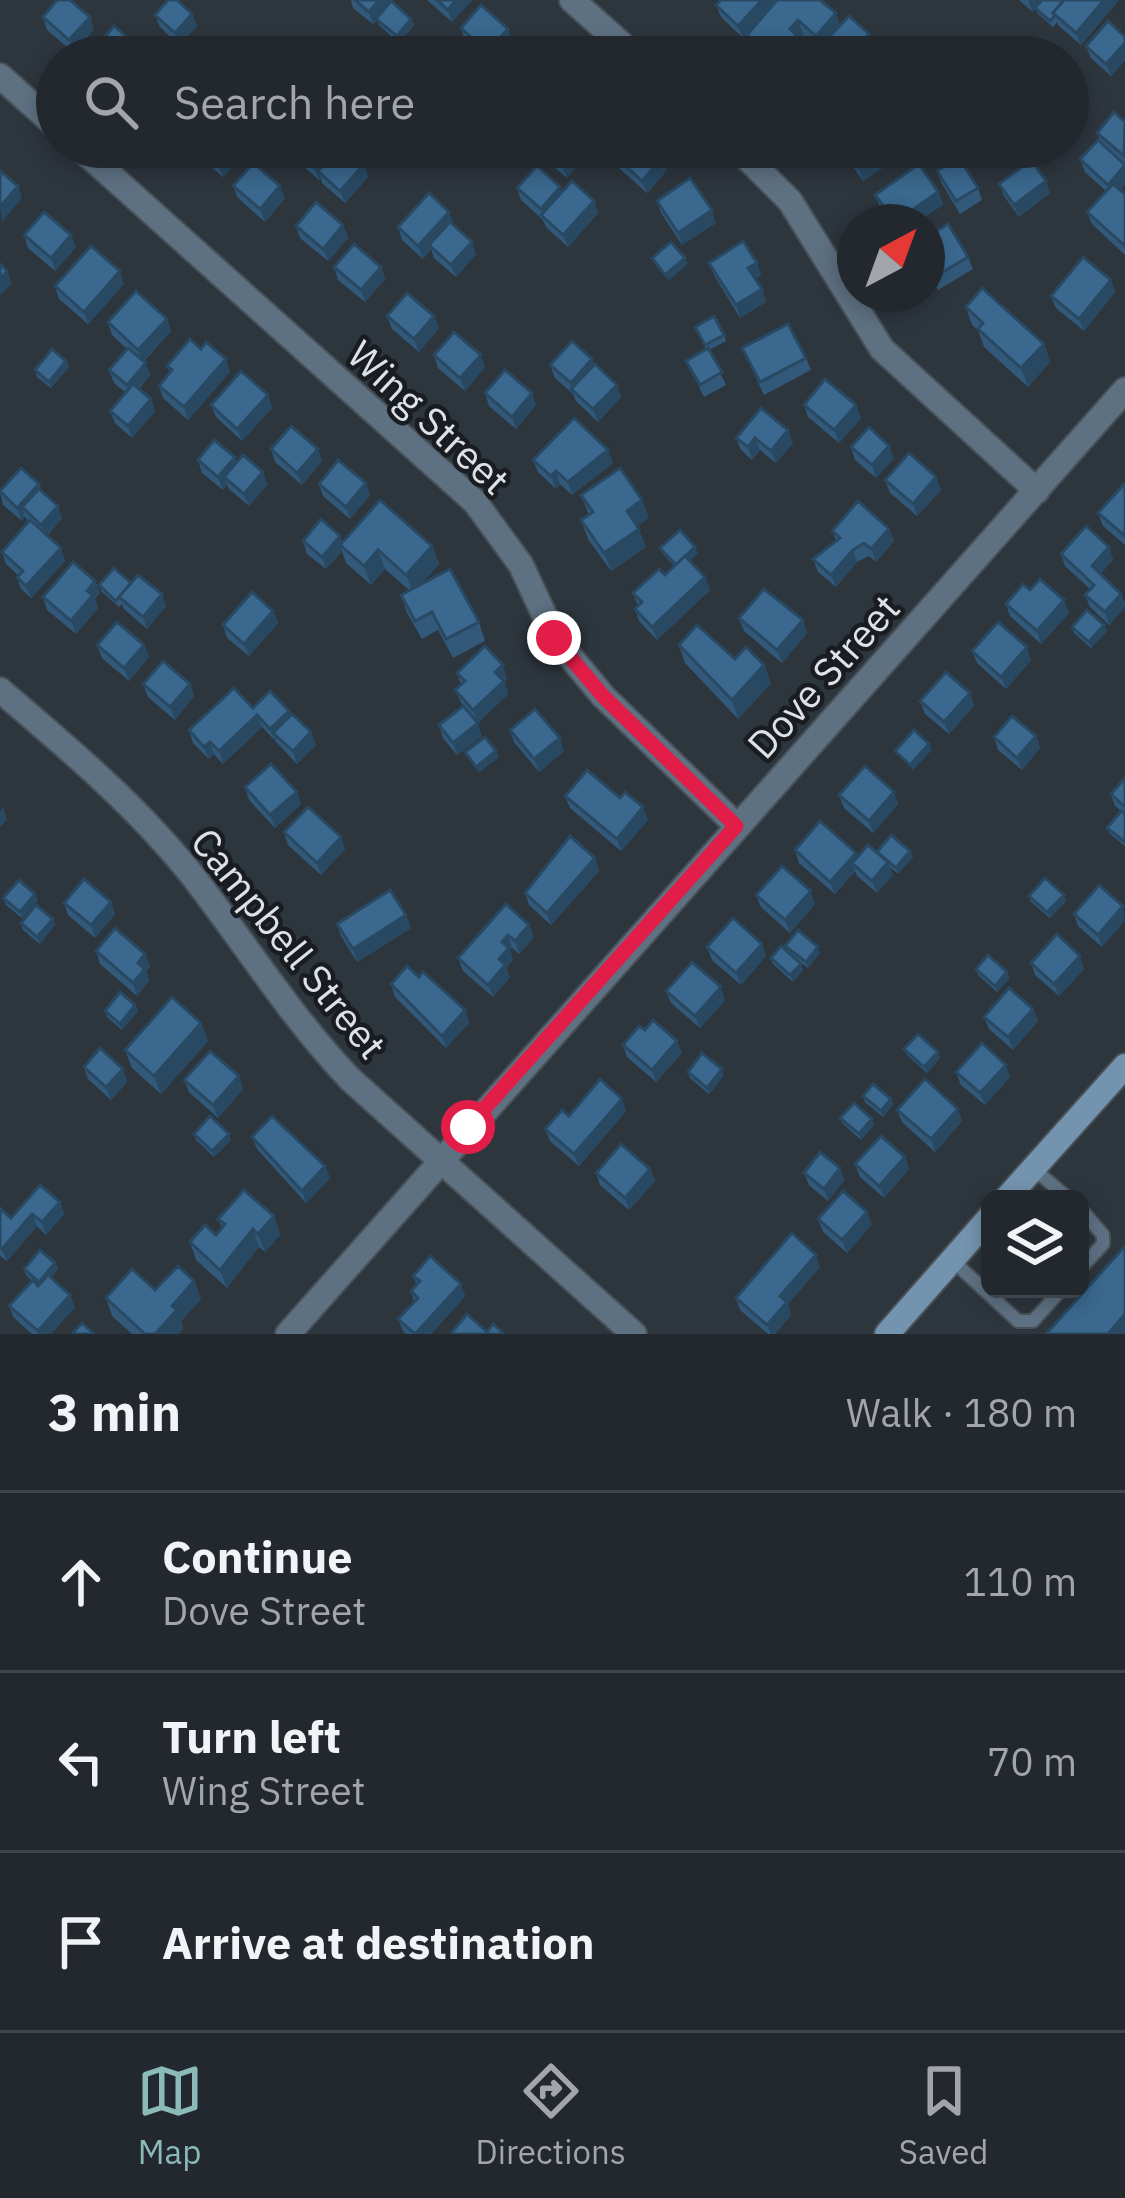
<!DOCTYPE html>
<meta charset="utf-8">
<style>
:root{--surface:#22282e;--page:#2a3036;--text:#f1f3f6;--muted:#a2a6aa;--line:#3f444a;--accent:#8bbbb9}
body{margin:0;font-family:"IBM Plex Sans",sans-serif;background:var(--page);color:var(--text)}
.controls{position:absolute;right:36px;bottom:36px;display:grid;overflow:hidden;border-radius:18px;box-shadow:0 6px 18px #0003}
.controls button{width:108px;height:108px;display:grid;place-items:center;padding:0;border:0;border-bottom:3px solid var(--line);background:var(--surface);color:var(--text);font:60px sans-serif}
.compass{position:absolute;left:837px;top:204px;width:108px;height:108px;border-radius:50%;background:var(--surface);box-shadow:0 6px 18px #0003;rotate:41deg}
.stop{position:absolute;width:36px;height:36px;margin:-27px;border:9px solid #e11d48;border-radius:50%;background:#fff}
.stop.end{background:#e11d48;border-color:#fff;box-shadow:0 3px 12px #0008}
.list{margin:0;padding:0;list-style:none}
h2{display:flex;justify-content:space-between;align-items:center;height:156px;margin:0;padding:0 48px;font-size:51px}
h2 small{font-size:39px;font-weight:400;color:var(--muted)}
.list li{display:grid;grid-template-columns:78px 1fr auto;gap:36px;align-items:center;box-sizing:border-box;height:180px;padding:0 48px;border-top:3px solid var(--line)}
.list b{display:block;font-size:45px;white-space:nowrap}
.list p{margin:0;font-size:39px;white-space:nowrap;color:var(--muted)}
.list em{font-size:39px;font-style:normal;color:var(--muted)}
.icon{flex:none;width:66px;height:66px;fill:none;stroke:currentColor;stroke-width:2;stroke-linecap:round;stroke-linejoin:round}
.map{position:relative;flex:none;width:1125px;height:1334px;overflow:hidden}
.search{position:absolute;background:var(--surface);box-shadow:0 6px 18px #0003;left:36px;right:36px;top:36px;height:132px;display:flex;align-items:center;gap:30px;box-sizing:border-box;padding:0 42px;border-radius:66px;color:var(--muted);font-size:45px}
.sheet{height:696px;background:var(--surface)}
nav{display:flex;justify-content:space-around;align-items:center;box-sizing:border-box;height:168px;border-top:3px solid var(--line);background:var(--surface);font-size:33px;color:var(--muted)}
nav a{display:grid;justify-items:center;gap:6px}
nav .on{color:var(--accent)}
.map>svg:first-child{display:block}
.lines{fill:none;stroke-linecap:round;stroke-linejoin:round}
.service-casing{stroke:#495158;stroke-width:16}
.minor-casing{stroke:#495158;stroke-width:28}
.secondary-casing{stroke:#495158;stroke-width:28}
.service{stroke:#5e7183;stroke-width:12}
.minor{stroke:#5e7183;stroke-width:24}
.secondary{stroke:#7493ae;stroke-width:24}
.wall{fill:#32597a}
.shaded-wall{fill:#294963}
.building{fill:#3a688e;stroke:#294963;stroke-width:3}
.route{stroke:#e11d48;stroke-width:15}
.labels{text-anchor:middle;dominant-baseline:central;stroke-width:9;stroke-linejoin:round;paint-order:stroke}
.street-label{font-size:39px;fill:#dde2e7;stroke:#191c20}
</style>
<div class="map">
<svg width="1125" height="1334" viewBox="0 0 1125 1334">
<rect width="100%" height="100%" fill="#2d353d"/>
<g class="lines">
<g class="service-casing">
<g id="service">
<polyline points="1034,1169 1069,1199"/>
<polyline points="1080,1208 1103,1235 1103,1244 1080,1269"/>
<polyline points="953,1261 1018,1321 1033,1321 1062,1289"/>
</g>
</g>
<g class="minor-casing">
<g id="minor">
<polyline points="572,0 636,57"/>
<polyline points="0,76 57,127"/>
<polyline points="79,147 475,502 521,565 555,638 603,696 737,826"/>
<polyline points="736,147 790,201 882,349 1037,491"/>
<path d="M0,690C67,747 137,806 192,875C245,943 290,1016 350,1079L634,1334"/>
<polyline points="288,1334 1125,390"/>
</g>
</g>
<g class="secondary-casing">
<g id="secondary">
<polyline points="1006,1199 1125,1066"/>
<polyline points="887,1334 990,1217"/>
</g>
</g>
<use href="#service" class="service"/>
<use href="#minor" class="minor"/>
<use href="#secondary" class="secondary"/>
</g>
<g class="wall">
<polygon points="351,0 393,0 392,2 414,25 399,43 379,25 377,20 373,24 353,8"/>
<polygon points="427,0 472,0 452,22"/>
<polygon points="1019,0 1119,0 1081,45 1058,25 1057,22 1053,27 1038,14 1036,8 1033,12"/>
<polygon points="716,5 840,25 873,46 863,57 841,57 843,55 835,48 833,43 823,54 805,38 800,44 803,53 799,57 758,57 753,53 747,35 762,17 743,38 721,17"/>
<polygon points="192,14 197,26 179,45 160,27 155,15"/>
<polygon points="43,17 94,29 74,53 47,30"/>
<polygon points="461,28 508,29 512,41 498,57 483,57 465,41"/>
<polygon points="1125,37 1125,60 1111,76 1091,58 1086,46"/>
<polygon points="1125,122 1125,184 1120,190 1125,194 1125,255 1092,224 1087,212 1106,191 1085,172 1080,159 1100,141 1097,133"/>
<polygon points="193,147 240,147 243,153 223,177 196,154"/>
<polygon points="290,147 331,150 333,154 364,164 368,177 345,203 322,183 321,178 319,180 294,158"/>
<polygon points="535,147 593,147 567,178 536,152"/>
<polygon points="840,147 885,147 891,162 863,181"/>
<polygon points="616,157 667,170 647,193 620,169"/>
<polygon points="937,171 978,188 982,200 960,214 942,184"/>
<polygon points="999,184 1050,193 1019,217 1004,196"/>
<polygon points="233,186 285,198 265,222 238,198"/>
<polygon points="517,188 562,192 594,201 598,213 568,247 546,227 543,220 521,200"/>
<polygon points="938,192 943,204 918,222 890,222 880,207 875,195"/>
<polygon points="657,201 716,223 682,245 661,213"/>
<polygon points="454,224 476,254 456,277 434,258 431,249 423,259 402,240 398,227"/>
<polygon points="343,225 348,238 328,261 300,238 296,226"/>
<polygon points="24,235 76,247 55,271 28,248"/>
<polygon points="927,237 968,257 973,269 938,290 927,273"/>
<polygon points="709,263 757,263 761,275 755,279 766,302 740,318 714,275"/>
<polygon points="334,267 381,267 385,279 365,302 338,280"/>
<polygon points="1111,280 1115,292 1084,331 1056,308 1051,296"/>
<polygon points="124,284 88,324 59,299 55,286"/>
<polygon points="966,307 1044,344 1050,362 1028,387 984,347 978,330 972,325"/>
<polygon points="387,316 434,316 439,328 419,352 392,329"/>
<polygon points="167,319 171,331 144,361 150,375 139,389 151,399 155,411 132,438 115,423 110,411 126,393 114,383 109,370 127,349 112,335 108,322"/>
<polygon points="695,327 724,335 726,341 709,350 726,385 704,397 686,361 706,349"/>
<polygon points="742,348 806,358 811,370 764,395"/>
<polygon points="434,355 485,367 465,391 438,368"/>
<polygon points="66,361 69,367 51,388 37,377 35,370"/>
<polygon points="550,365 594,365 617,385 621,397 598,422 576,401 573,394 555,378"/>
<polygon points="167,366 230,372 188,420 163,398 159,386 170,373"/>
<polygon points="485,393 536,405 516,429 489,406"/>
<polygon points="268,395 272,408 242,441 216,417 211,405"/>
<polygon points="804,405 861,418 839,443 808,417"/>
<polygon points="788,430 793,443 776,463 760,450 752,460 741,450 736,438"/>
<polygon points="851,447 894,458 876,478 855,460"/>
<polygon points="271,449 318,449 322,461 302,485 275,462"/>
<polygon points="235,457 237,462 268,484 249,506 229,489 227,484 223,490 202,473 198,460"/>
<polygon points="533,460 613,463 572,495 560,484 556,489 538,472"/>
<polygon points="936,477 941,490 917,516 890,493 885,480"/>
<polygon points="366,483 370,495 350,519 323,496 319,484"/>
<polygon points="39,484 42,491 62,518 47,536 61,548 65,561 31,598 21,589 17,577 18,575 6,564 2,552 29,522 25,517 22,521 3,505 0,491"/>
<polygon points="1125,485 1125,545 1103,526 1098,513"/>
<polygon points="581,495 649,518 637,526 646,547 611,571 588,539 581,520 589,515"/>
<polygon points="889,529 894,541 876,562 869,556 857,562 836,587 818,572 813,559 836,541 832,531"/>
<polygon points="303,541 432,546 439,564 421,584 479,622 485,641 453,658 438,630 422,639 407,613 401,595 409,590 385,569 371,585 346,563 342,551 326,569 307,554"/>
<polygon points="1109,547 1113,560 1100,574 1121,594 1125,604 1125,607 1109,625 1090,607 1085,595 1090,589 1065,566 1061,554"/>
<polygon points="660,548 698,553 689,561 705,577 710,590 657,640 639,621 635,609 638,606 633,593 665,575 674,566 663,554"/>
<polygon points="95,581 100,593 95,599 98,608 76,634 47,610 43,597"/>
<polygon points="131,583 166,606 147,629 124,609 122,604 119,607 101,591 99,585"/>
<polygon points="1064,600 1069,613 1041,644 1010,616 1006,604"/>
<polygon points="273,611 278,623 249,656 227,638 223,625"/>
<polygon points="739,618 803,620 807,633 782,663 744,631"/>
<polygon points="1104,625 1107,631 1091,648 1074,633 1072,627"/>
<polygon points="97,645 144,645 149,657 129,681 102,658"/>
<polygon points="679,645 735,659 764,665 771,683 738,719 685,663"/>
<polygon points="972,651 1031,660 1006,689 977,663"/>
<polygon points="457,673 507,678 504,681 508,694 478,723 471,715 482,736 457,755 443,738 439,725 463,706 455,690 461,685"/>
<polygon points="143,684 190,684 194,696 175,720 148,697"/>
<polygon points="970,693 974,706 949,734 925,714 920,701"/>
<polygon points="253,708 291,715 316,745 297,764 262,727 223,764 214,754 209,759 193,743 189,730"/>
<polygon points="510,730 564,751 539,772 514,742"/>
<polygon points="1036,736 1040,748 1022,770 998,750 994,737"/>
<polygon points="1125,778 1125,846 1110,834 1107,828 1121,811 1115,806 1111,794"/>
<polygon points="245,787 297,792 301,804 275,828 249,800"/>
<polygon points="894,792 898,804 873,833 844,808 839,795"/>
<polygon points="565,796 620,798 648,820 621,851 570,808"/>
<polygon points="284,832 341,837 345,849 321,875 288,845"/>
<polygon points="795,850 858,857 878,853 910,851 913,857 898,874 890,867 893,875 877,893 857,876 855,871 835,894 799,863"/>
<polygon points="595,858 599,871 551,925 529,905 525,893"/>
<polygon points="756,895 815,904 790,933 761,907"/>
<polygon points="1029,896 1066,901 1050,918 1031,902"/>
<polygon points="3,898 38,900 22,918 6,905"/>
<polygon points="111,902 115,914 95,938 68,915 64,903"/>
<polygon points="1123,906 1102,947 1078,926 1074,914"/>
<polygon points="406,915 411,928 357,962 341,936 337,924"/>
<polygon points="53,919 55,925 40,944 23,930 21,923"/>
<polygon points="529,925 534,937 519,954 512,948 510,950 513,960 506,968 510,977 493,997 463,971 458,958"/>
<polygon points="785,946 820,953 808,968 788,952"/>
<polygon points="707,947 766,956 741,985 712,960"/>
<polygon points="96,951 145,954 150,966 146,971 149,981 137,996 100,964"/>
<polygon points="771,958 801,964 803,970 793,982 773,964"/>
<polygon points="1031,963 1084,969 1059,996 1035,975"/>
<polygon points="976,969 1010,978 997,992 978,975"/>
<polygon points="391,984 465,1010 469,1023 446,1048 395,997"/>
<polygon points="666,991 725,1000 700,1028 671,1003"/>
<polygon points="135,1005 138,1011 122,1030 107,1017 105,1011"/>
<polygon points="1033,1009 1038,1021 1013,1050 989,1029 984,1017"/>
<polygon points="201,1023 208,1041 161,1094 132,1068 125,1050"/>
<polygon points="645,1030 682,1053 656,1082 627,1057 623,1045"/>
<polygon points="904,1049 938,1052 940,1058 927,1073 907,1055"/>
<polygon points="1006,1065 1010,1077 985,1105 961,1085 956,1072"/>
<polygon points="84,1067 127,1082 111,1100 88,1079"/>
<polygon points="688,1072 724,1075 709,1094 690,1078"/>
<polygon points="184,1080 243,1089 218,1118 189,1092"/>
<polygon points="863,1096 891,1099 893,1105 883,1117 865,1102"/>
<polygon points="958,1109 962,1121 935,1152 902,1122 897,1110"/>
<polygon points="626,1111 579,1166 550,1141 545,1129 569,1116"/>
<polygon points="840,1118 872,1119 874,1125 861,1140 843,1124"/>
<polygon points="194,1134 231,1140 214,1157 196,1140"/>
<polygon points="252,1137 325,1166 330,1178 306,1203 257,1149"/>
<polygon points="905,1157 909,1169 884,1198 860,1177 855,1164"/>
<polygon points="840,1168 844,1180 828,1201 809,1185 804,1173"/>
<polygon points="650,1169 655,1181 629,1210 600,1185 596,1173"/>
<polygon points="60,1202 64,1214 46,1235 37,1226 7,1261 0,1256 0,1208 11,1218"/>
<polygon points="274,1216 280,1235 265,1252 259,1247 227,1288 196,1260 190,1242 216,1235 222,1228 218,1219"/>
<polygon points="818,1219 872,1224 847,1253 823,1232"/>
<polygon points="55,1263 58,1269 51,1277 70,1295 75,1307 51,1334 32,1334 14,1318 9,1306 32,1281 26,1275 24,1269"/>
<polygon points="820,1267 788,1304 791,1315 775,1334 768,1334 740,1310 736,1298"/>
<polygon points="413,1276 461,1284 465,1296 431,1334 406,1334 403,1331 398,1319 414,1301 411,1291 417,1285"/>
<polygon points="194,1281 201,1299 181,1321 183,1329 178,1334 132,1334 112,1316 106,1298 155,1290"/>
</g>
<g class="shaded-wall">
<polygon points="379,0 393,0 373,24 369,12"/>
<polygon points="456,0 472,0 452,22 448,10"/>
<polygon points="762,0 778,0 743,38 738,26"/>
<polygon points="1028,0 1043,0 1033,12"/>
<polygon points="1104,0 1119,0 1081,45 1076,33"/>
<polygon points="836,13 842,32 830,36 833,43 823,54 816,36"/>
<polygon points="192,14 197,26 180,45 175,33"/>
<polygon points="90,17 94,29 74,53 69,40"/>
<polygon points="411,19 414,25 399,43 397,36"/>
<polygon points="798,20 805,38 800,44 803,53 799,57 777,57 790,29"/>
<polygon points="508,29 512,41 498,57 489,57 487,52"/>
<polygon points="869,34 873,46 863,57 852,57 850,54"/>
<polygon points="1125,43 1125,58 1123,56 1125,60 1111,76 1106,64"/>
<polygon points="233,147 240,147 243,153 223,177 218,165"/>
<polygon points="571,147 593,147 567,178 560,160"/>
<polygon points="914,147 923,147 905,163 903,157"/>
<polygon points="886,149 891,162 863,181 859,169"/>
<polygon points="331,150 336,162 318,171 321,178 319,180 314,168"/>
<polygon points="663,157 667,170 647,193 642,181"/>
<polygon points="364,164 368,177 345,203 340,191"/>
<polygon points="1125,166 1125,184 1113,197 1108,185"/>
<polygon points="1046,181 1050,193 1019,217 1014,205"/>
<polygon points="18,186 22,198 2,222 0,207"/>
<polygon points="280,186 285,198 265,222 260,209"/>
<polygon points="560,187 565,199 544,217 541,209"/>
<polygon points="938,192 943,204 918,222 896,222"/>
<polygon points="594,201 598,213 568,247 563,235"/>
<polygon points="712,210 716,223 682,245 678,233"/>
<polygon points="449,212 454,224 429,245 431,249 423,259 418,246"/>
<polygon points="343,225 348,238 328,261 323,249"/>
<polygon points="71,235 76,247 55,271 51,258"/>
<polygon points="472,242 476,254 456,277 451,265"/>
<polygon points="685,258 688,264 668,281 665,275"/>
<polygon points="757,263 761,275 753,280 748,268"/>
<polygon points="381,267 385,279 365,302 361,290"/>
<polygon points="7,271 12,283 0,296 0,279"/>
<polygon points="120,271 124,284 88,324 84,312"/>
<polygon points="1111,280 1115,292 1084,331 1079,319"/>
<polygon points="762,289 766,302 740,318 736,305"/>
<polygon points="434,316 439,328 419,352 414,339"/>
<polygon points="167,319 171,331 142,362 138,350"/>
<polygon points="1044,344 1050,362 1028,387 1021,368"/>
<polygon points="481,355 485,367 465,391 460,378"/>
<polygon points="226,359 230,372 188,420 184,407"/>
<polygon points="592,359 596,372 573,391 571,383"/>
<polygon points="66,361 69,367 51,388 49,382"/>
<polygon points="146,363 150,375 131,397 127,385"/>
<polygon points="617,385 621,397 598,422 593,409"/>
<polygon points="532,393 536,405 516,429 512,417"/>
<polygon points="268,395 272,408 242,441 237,429"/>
<polygon points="151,399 155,411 132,438 128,426"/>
<polygon points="856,405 861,418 839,443 834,430"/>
<polygon points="788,430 793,443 776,463 771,451"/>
<polygon points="755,438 760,450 752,460 748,447"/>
<polygon points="889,446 894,458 876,478 872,465"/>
<polygon points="318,449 322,461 302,485 297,473"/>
<polygon points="608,450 613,463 572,495 568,482"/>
<polygon points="235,457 240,469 224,477 227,484 223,490 218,477"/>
<polygon points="556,471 560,484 556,489 551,476"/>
<polygon points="263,472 268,484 249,506 244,494"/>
<polygon points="936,477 941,490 917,516 913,504"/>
<polygon points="366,483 370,495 350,519 346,507"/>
<polygon points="39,484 43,496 22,507 25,517 22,521 17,508"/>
<polygon points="642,500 649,518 633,529 627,511"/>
<polygon points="58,506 62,518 45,537 41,525"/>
<polygon points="639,529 646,547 611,571 604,553"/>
<polygon points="889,529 894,541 876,562 871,549"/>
<polygon points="340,536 344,548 340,545 342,551 326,569 322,557"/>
<polygon points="432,546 439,564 413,593 406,575"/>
<polygon points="695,547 698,553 679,571 676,565"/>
<polygon points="1109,547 1113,560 1096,579 1092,566"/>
<polygon points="61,548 65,561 31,598 26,586"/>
<polygon points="378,550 385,569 371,585 364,566"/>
<polygon points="853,550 857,562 836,587 831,575"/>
<polygon points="705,577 710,590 657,640 652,627"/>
<polygon points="95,581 100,593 95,599 98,608 76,634 71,621 87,591"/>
<polygon points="162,594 166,606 147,629 143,617"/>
<polygon points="1121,594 1125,607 1109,625 1105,612"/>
<polygon points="1064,600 1069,613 1041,644 1037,631"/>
<polygon points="273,611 278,623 249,656 244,644"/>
<polygon points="803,620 807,633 782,663 777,650"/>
<polygon points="1104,625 1107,631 1091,648 1089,642"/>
<polygon points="144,645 149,657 129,681 124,668"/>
<polygon points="1027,647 1031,660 1006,689 1001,677"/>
<polygon points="503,665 507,678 500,685 495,672"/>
<polygon points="764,665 771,683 738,719 732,700"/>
<polygon points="504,681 508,694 478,723 473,710"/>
<polygon points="190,684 194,696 175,720 170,707"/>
<polygon points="970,693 974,706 949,734 944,722"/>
<polygon points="289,711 294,723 273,733 276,740 275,741 270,729"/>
<polygon points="257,715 262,727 223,764 219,751"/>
<polygon points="478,723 482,736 457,755 453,743"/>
<polygon points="311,732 316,745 297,764 293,751"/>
<polygon points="1036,736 1040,748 1022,770 1017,758"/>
<polygon points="560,738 564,751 539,772 534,759"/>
<polygon points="210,742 214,754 209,759 204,747"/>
<polygon points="929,744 932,750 912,771 910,765"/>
<polygon points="496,751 499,758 478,773 476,767"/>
<polygon points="297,792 301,804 275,828 270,815"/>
<polygon points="894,792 898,804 873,833 869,821"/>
<polygon points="3,807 7,820 0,828 0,811"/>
<polygon points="643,807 648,820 621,851 617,839"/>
<polygon points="341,837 345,849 321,875 317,863"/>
<polygon points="910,851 913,857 898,874 896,868"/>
<polygon points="856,853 860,865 852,863 855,871 835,894 830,882"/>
<polygon points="595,858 599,871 551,925 547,913"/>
<polygon points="888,862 893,875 877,893 872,881"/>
<polygon points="811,891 815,904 790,933 785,920"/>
<polygon points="35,894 38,900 22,918 20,912"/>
<polygon points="1064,895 1066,901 1050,918 1047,912"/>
<polygon points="111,902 115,914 95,938 91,925"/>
<polygon points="1123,906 1125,921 1102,947 1098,935"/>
<polygon points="406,915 411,928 357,962 353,949"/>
<polygon points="53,919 55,925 40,944 37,937"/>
<polygon points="529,925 534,937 519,954 515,941"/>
<polygon points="508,935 512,948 510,950 513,960 506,968 510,977 493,997 488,985 499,959 502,942"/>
<polygon points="762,944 766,956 741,985 736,973"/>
<polygon points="818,947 820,953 808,968 806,962"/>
<polygon points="145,954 150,966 146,971 149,981 137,996 133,983 138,963"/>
<polygon points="1080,956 1084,969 1059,996 1054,984"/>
<polygon points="801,964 803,970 793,982 790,975"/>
<polygon points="1007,972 1010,978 997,992 995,986"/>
<polygon points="721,987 725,1000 700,1028 695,1016"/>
<polygon points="135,1005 138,1011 122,1030 120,1024"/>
<polygon points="1033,1009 1038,1021 1013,1050 1008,1037"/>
<polygon points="465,1010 469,1023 446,1048 442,1036"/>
<polygon points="201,1023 208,1041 161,1094 154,1076"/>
<polygon points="677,1041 682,1053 656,1082 652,1070"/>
<polygon points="938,1052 940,1058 927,1073 924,1067"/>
<polygon points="1006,1065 1010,1077 985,1105 980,1093"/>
<polygon points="123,1069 127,1082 111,1100 106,1087"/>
<polygon points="722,1069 724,1075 709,1094 707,1088"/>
<polygon points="239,1076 243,1089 218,1118 213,1105"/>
<polygon points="622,1099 626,1111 579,1166 574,1154"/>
<polygon points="891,1099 893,1105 883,1117 881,1111"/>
<polygon points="958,1109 962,1121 935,1152 931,1139"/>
<polygon points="872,1119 874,1125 861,1140 859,1134"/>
<polygon points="229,1134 231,1140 214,1157 212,1151"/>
<polygon points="905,1157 909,1169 884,1198 879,1186"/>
<polygon points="325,1166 330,1178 306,1203 302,1191"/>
<polygon points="840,1168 844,1180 828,1201 824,1189"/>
<polygon points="650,1169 655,1181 629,1210 625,1198"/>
<polygon points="60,1202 64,1214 46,1235 42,1222"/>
<polygon points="867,1212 872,1224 847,1253 842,1240"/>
<polygon points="32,1214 37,1226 7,1261 2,1249"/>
<polygon points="274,1216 280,1235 265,1252 258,1234"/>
<polygon points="253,1229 259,1247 227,1288 220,1270"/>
<polygon points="816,1255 820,1267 788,1304 791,1315 775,1334 771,1334 767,1325 780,1296"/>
<polygon points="55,1263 58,1269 41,1289 39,1282"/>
<polygon points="194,1281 201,1299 181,1321 183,1329 178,1334 155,1334 172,1306"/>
<polygon points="461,1284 465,1296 431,1334 415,1334"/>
<polygon points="70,1295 75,1307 51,1334 39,1334 38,1331"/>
<polygon points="1125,1314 1125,1334 1108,1334"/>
</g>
<g class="building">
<polygon points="57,0 70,0 90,17 69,40 43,17"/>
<polygon points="168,0 177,0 192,14 175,33 155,15"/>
<polygon points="355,0 379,0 369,12"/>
<polygon points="437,0 456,0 448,10"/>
<polygon points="721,0 762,0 738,26 716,5"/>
<polygon points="777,0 820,0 836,13 816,36 798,20 790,29 796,35 777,57 772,57 747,35"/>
<polygon points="1042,0 1064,0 1053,13 1055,15 1050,21 1035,8"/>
<polygon points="1064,0 1104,0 1076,33 1053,13"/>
<polygon points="391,1 411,19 397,36 376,19"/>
<polygon points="481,5 508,29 487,52 461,28"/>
<polygon points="849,16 869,34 850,54 830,36"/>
<polygon points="1108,21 1125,37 1125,43 1106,64 1086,46"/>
<polygon points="114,26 141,50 135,57 102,57 94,50"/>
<polygon points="183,40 196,53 192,57 168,57"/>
<polygon points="1114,112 1125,122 1124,156 1097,133"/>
<polygon points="1098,140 1125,165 1108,185 1080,159"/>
<polygon points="197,147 233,147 218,165"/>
<polygon points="291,147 328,147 331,150 314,168"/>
<polygon points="339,147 345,147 364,164 340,191 318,171"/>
<polygon points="545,147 571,147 560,160"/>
<polygon points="625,147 651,147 663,157 642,181 616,157"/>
<polygon points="844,147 885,147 886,149 859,169"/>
<polygon points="895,147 914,147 903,157"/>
<polygon points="959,158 978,188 956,201 937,171"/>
<polygon points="1031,160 1046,181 1014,205 999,184"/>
<polygon points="253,163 280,186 260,209 233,186"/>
<polygon points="919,164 938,192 895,222 875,195"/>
<polygon points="537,166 560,187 541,209 517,188"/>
<polygon points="0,171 18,186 0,207"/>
<polygon points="690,178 712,210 678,233 657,201"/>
<polygon points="572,181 594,201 563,235 541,215"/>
<polygon points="1113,184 1125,194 1125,246 1087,212"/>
<polygon points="429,193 449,212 418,246 398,227"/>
<polygon points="316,202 343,225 323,249 296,226"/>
<polygon points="44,212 71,235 51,258 24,235"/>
<polygon points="450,222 472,242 451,265 429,245"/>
<polygon points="948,224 968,257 933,278 927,268 927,237"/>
<polygon points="743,241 757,263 748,268 762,289 736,305 709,263"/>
<polygon points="671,242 685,258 665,275 652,258"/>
<polygon points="354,244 381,267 361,290 334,267"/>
<polygon points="91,246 120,271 84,312 55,286"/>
<polygon points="1083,257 1111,280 1079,319 1051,296"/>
<polygon points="0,264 7,271 0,279"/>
<polygon points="982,288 1044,344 1021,368 978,329 983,323 966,307"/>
<polygon points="136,291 167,319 138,350 108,322"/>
<polygon points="407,293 434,316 414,339 387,316"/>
<polygon points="714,316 724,335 705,345 695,327"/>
<polygon points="788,324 806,358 760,382 742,348"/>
<polygon points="454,332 481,355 460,378 434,355"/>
<polygon points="190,339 201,349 206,342 226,359 184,407 159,386 172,370 167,366"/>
<polygon points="572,341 592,359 571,383 550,365"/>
<polygon points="128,348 146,363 127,385 109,370"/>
<polygon points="708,348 722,372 700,385 686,361"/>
<polygon points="52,349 66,361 49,382 35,370"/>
<polygon points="595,364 617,385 593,409 571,389"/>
<polygon points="505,370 532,393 512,417 485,393"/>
<polygon points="241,371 268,395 237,429 211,405"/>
<polygon points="825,379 856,405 834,430 804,405"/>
<polygon points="133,384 151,399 128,426 110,411"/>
<polygon points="761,408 788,430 771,451 755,438 748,447 736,438"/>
<polygon points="574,418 608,450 568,482 556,471 551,476 533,460"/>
<polygon points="291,426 318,449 297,473 271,449"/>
<polygon points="869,427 889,446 872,465 851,447"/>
<polygon points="214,440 235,457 218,477 198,460"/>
<polygon points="909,453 936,477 913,504 885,480"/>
<polygon points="243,455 263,472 244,494 224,477"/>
<polygon points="338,460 366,483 346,507 319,484"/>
<polygon points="21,468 39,484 17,508 0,491"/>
<polygon points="620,468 642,500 627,511 639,529 604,553 581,520 593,512 581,495"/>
<polygon points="1124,484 1125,485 1125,536 1098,513"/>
<polygon points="39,489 58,506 41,525 22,507"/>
<polygon points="380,500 432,546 406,575 378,550 364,566 340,545"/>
<polygon points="858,501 889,529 871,549 864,543 853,550 831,575 813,559 840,538 832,531"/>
<polygon points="321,519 340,536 322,557 303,541"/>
<polygon points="30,520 61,548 26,586 17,577 23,571 2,552"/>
<polygon points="1086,526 1109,547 1092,566 1121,594 1105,612 1085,595 1094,585 1061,554"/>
<polygon points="680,530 695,547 676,565 660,548"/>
<polygon points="685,556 705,577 652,627 635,609 642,602 633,593 659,569 665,575"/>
<polygon points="73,562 95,581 87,591 93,595 71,621 43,597"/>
<polygon points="114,568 131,583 116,601 99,585"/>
<polygon points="450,569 479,622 446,639 432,612 415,621 401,595"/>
<polygon points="138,575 162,594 143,617 119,597"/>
<polygon points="1040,579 1064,600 1037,631 1006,604 1023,584 1030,590"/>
<polygon points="764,589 803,620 777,650 739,618"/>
<polygon points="252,592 273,611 244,644 223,625"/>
<polygon points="1087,610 1104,625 1089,642 1072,627"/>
<polygon points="117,622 144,645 124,668 97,645"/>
<polygon points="998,622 1027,647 1001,677 972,651"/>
<polygon points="697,625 735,659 746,647 764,665 732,700 679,645"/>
<polygon points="485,646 503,665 495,672 504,681 473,710 455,690 465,681 457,673"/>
<polygon points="163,661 190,684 170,707 143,684"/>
<polygon points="946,672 970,693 944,722 920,701"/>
<polygon points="234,688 253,708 270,691 289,711 270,729 257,715 219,751 210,742 204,747 189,730"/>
<polygon points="463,706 478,723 453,743 439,725"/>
<polygon points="535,709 560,738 534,759 510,730"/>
<polygon points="292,714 311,732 293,751 273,733"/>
<polygon points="1012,716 1036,736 1017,758 994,737"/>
<polygon points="914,730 929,744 910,765 895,751"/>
<polygon points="485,737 496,751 476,767 465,752"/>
<polygon points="271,764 297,792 270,815 245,787"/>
<polygon points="865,766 894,792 869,821 839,795"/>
<polygon points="587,770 620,798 625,792 643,807 617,839 565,796"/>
<polygon points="1125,778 1125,807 1111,794"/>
<polygon points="308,807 341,837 317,863 284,832"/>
<polygon points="1121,811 1125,814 1125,842 1107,828"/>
<polygon points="820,821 856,853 830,882 795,850"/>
<polygon points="891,835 910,851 896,868 877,852"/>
<polygon points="570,836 595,858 547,913 525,893"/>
<polygon points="868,845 888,862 872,881 852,863"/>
<polygon points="782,866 811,891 785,920 756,895"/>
<polygon points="1045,878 1064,895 1047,912 1029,896"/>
<polygon points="84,879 111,902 91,925 64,903"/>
<polygon points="19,880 35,894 20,912 3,898"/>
<polygon points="1099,885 1123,906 1098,935 1074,914"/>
<polygon points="390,890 406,915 353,949 337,924"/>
<polygon points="506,904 529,925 515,941 508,935 502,942 509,948 499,959 505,965 488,985 458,958"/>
<polygon points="36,905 53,919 37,937 21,923"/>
<polygon points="733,918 762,944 736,973 707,947"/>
<polygon points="115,928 145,954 138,963 145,969 133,983 96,951"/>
<polygon points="798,930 818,947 806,962 785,946"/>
<polygon points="1057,934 1080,956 1054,984 1031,963"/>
<polygon points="781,946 801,964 790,975 771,958"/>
<polygon points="988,955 1007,972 995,986 976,969"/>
<polygon points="692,962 721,987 695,1016 666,991"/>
<polygon points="407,966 419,977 423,972 465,1010 442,1036 391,984"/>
<polygon points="1009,988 1033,1009 1008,1037 984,1017"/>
<polygon points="120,992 135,1005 120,1024 105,1011"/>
<polygon points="172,997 201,1023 154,1076 125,1050"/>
<polygon points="653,1020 677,1041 652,1070 623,1045 639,1026 645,1030"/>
<polygon points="918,1034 938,1052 924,1067 904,1049"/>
<polygon points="982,1043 1006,1065 980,1093 956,1072"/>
<polygon points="100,1048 123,1069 106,1087 84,1067"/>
<polygon points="210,1051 239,1076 213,1105 184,1080"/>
<polygon points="702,1053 722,1069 707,1088 688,1072"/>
<polygon points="600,1079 622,1099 574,1154 545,1129 562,1110 569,1116"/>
<polygon points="925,1079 958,1109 931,1139 897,1110"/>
<polygon points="873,1084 891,1099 881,1111 863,1096"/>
<polygon points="854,1103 872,1119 859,1134 840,1118"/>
<polygon points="210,1116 229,1134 212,1151 194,1134"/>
<polygon points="272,1116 325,1166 302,1191 252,1137"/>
<polygon points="881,1136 905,1157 879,1186 855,1164"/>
<polygon points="621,1144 650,1169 625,1198 596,1173"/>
<polygon points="820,1152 840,1168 824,1189 804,1173"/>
<polygon points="40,1185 60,1202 42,1222 32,1214 2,1249 0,1247 0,1208 11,1218"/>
<polygon points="244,1190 274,1216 258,1234 253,1229 220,1270 190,1242 205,1225 216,1235 225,1224 218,1219"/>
<polygon points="843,1191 867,1212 842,1240 818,1219"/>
<polygon points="792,1233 816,1255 780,1296 787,1302 767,1325 736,1298"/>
<polygon points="1125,1246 1125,1314 1108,1334 1046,1334"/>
<polygon points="40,1250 55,1263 39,1282 24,1269"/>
<polygon points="430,1256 461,1284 415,1334 398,1319 418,1298 411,1291 420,1281 413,1276"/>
<polygon points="178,1266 194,1281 172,1306 177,1310 155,1334 145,1334 106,1298 132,1269 155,1290"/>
<polygon points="48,1275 70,1295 38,1331 9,1306 33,1280 38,1286"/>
<polygon points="467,1314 487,1332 493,1324 504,1334 454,1334 452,1332"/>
<polygon points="82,1323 94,1334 72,1334"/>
</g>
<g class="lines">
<polyline class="route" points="468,1127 736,826 603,696 554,638"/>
</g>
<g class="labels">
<g class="street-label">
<text transform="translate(429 417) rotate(43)">Wing Street</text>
<text transform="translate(823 676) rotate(-48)">Dove Street</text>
<text transform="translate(289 943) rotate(51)">Campbell Street</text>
</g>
</g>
</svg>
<div class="controls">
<button><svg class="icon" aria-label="layers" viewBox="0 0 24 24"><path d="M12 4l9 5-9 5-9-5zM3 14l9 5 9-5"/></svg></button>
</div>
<svg class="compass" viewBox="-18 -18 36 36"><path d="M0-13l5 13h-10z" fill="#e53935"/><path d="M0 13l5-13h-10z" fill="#a2a6aa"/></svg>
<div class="stop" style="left:468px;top:1127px"></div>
<div class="stop end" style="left:554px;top:638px"></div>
<div class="search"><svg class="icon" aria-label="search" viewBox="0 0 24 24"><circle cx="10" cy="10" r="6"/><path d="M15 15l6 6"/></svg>Search here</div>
</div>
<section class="sheet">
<h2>3 min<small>Walk · 180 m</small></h2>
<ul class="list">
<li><svg class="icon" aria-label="ahead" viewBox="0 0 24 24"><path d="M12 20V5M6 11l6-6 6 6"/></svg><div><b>Continue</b><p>Dove Street</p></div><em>110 m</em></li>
<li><svg class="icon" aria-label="left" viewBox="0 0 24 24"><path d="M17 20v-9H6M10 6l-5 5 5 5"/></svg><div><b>Turn left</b><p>Wing Street</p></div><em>70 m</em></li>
<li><svg class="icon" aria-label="arrive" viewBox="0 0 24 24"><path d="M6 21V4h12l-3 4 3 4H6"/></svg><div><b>Arrive at destination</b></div></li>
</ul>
</section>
<nav>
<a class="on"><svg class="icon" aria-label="map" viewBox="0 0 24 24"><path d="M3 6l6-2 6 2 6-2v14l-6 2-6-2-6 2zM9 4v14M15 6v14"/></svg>Map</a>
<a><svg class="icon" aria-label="directions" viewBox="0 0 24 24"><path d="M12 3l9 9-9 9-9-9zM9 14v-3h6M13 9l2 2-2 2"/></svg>Directions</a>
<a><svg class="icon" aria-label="saved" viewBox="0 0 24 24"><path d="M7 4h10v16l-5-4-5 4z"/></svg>Saved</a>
</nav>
